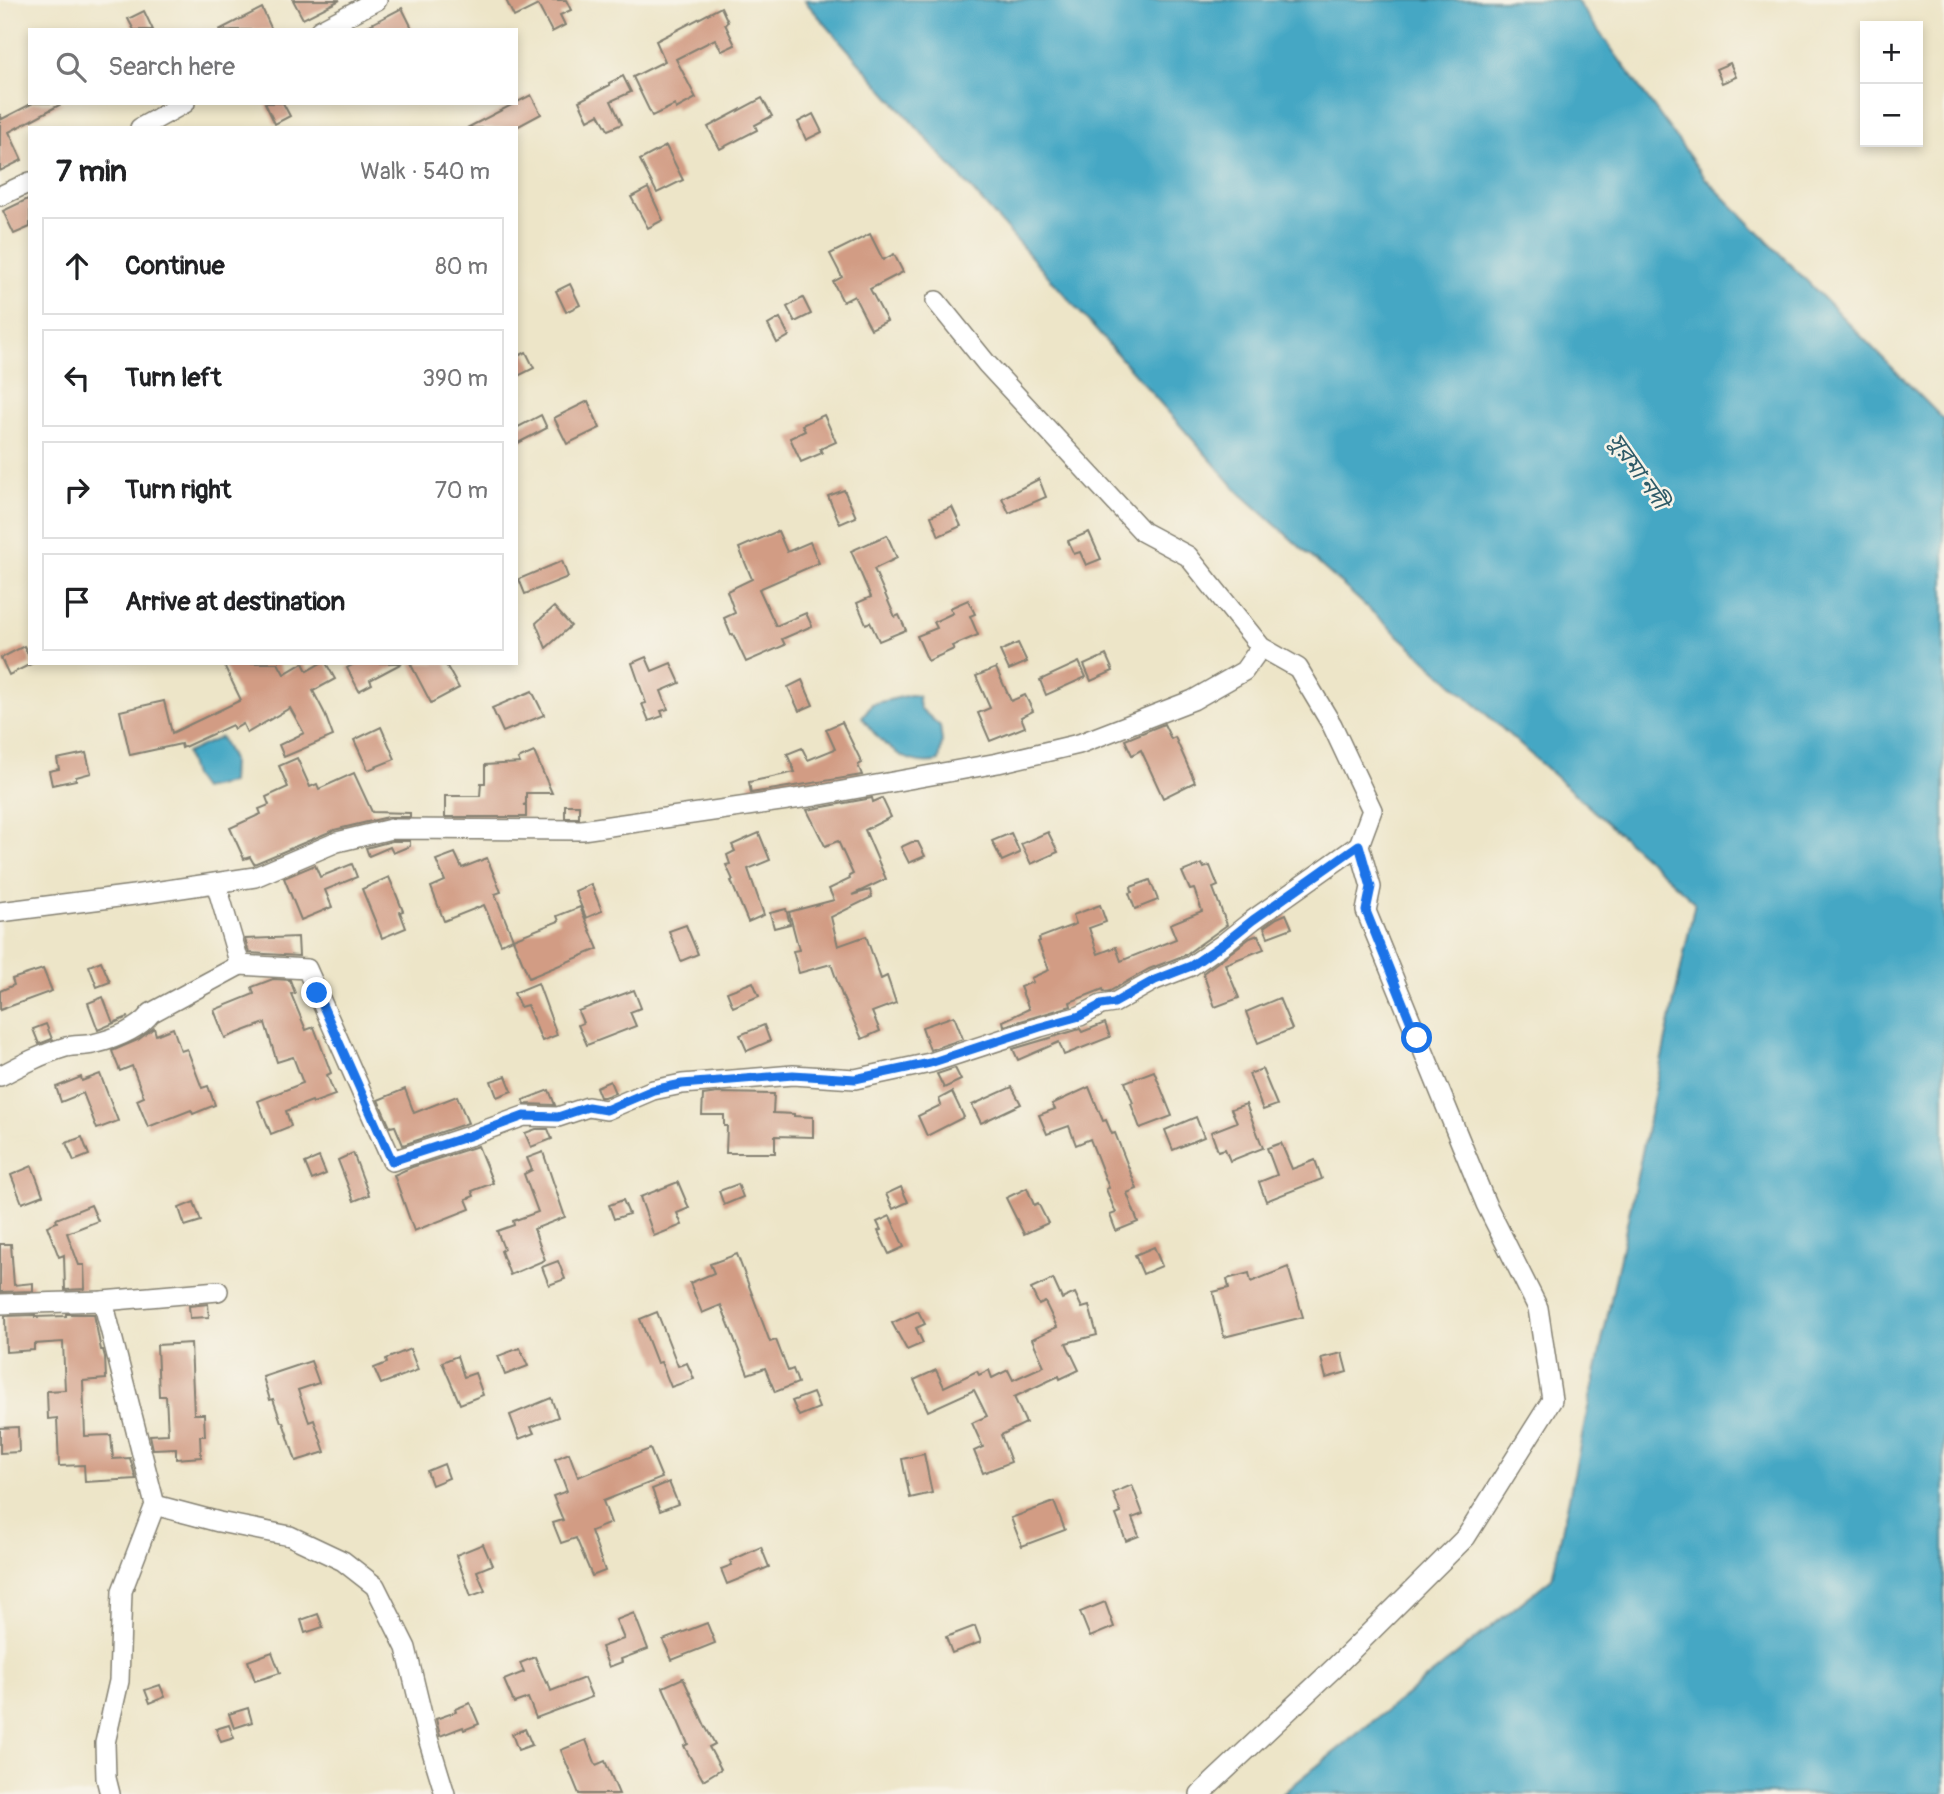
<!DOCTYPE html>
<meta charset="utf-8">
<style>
:root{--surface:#fff;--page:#f2f2f2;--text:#202124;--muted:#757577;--line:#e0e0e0}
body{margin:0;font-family:Pangolin,"Noto Sans Bengali",sans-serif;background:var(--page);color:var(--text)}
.controls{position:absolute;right:21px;top:21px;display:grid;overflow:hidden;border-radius:0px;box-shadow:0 4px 10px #0003}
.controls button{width:63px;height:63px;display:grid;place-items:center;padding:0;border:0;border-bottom:2px solid var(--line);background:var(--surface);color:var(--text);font:35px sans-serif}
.stop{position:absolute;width:21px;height:21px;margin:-16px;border:5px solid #1a73e8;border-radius:50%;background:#fff}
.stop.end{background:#1a73e8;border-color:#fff;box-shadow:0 2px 7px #0008}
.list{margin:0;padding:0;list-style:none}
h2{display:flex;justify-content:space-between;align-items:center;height:91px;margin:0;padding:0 28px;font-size:30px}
h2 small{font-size:23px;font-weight:400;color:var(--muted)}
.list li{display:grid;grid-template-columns:46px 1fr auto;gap:21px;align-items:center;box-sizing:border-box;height:98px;margin:0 14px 14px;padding:0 14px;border:2px solid var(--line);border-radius:0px}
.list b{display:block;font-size:26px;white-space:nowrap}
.list em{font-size:23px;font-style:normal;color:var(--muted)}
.icon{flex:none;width:38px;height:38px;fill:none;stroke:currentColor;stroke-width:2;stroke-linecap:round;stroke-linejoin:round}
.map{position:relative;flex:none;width:1944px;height:1794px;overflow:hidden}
.search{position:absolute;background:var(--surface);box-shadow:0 4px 10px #0003;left:28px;top:28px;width:490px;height:77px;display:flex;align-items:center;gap:18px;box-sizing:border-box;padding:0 24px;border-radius:0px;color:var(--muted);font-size:26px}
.panel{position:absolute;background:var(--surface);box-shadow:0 4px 10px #0003;left:28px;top:126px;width:490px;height:539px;border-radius:0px}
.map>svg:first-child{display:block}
.water{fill:#44a7c4;stroke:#306270;stroke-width:2}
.building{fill:#d29c84}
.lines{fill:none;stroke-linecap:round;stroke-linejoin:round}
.minor-casing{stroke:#848072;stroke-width:22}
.minor{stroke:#fff;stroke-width:19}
.route{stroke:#1a73e8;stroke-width:9}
.labels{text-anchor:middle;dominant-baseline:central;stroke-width:5;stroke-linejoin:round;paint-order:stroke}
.water-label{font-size:23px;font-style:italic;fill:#2e5b68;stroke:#f7f3e8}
</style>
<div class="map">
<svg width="1944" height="1794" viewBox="0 0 1944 1794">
<rect width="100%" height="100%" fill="#f7f3e8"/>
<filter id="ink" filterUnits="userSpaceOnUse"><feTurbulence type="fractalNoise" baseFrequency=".0143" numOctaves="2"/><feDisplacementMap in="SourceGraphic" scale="14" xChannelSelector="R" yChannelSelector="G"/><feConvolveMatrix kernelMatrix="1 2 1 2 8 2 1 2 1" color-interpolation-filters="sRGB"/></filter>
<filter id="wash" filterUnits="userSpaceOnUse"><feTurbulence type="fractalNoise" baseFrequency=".00686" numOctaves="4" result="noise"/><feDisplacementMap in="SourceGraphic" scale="28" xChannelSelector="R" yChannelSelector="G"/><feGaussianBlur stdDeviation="1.57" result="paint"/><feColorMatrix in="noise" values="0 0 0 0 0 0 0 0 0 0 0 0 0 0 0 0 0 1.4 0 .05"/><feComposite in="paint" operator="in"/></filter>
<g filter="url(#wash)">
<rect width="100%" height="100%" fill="#ede5c8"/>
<g class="water">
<polygon points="804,0 1576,0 1706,179 1944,420 1944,1794 1282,1794 1552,1578 1695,902 1240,493"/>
<path d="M910,695L918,696L920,708L940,726L942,742L939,761C906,769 879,743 862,717L872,704Z"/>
<polygon points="221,737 232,760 231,783 202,789 193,776 186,753"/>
</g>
<g id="blocks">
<g class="building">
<polygon points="293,0 340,0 303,19"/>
<polygon points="506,0 566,0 571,10 560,15 565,25 552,32 538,5 514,17"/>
<polygon points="721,7 728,22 725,24 735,45 722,51 715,39 676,59 696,98 676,109 675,105 652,116 633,77 665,61 656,41"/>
<polygon points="262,8 272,30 219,30"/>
<polygon points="402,8 413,30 360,30"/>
<polygon points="144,11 153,30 134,30 128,19"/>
<polygon points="1730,63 1736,77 1722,83 1716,69"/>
<polygon points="623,76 631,92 611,101 622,124 608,130 599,114 588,120 579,101 610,85 609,83"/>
<polygon points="531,95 541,114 515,128 467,128"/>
<polygon points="762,98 772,116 755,125 757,130 720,149 708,127"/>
<polygon points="33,103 63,103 9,132 22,160 0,171 0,114 2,119"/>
<polygon points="265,103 283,103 290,116 275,124"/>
<polygon points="813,114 822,132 806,140 798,122"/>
<polygon points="666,146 683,180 657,193 640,160"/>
<polygon points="648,188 663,220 648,228 631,197"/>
<polygon points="30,198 30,227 14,234 3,211"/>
<polygon points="870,234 883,260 894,254 903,272 870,289 887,321 871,329 854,296 843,302 833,282 842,277 830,254"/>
<polygon points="570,284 580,305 566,312 556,291"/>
<polygon points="803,298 811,314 795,322 787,307"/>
<polygon points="780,318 789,336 777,343 768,325"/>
<polygon points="526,352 534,368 516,377 516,357"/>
<polygon points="588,401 600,428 567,444 554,418"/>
<polygon points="541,415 547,428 516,444 516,428"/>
<polygon points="824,415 836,442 820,449 822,453 801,462 790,438 805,431 802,425"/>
<polygon points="1039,479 1046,497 1009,513 1002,498"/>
<polygon points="844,490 856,517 840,524 828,496"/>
<polygon points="952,507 961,526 939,536 931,516"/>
<polygon points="778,531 787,552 810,542 819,563 759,589 776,626 806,613 812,626 782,639 785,645 746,662 733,634 731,635 724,618 735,613 727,591 752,579 739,548"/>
<polygon points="1089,532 1101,559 1086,565 1080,552 1074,554 1068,541"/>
<polygon points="887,535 897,558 874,569 895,617 899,615 906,630 879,641 870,622 866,624 857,603 871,597 851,551"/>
<polygon points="562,561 568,577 525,594 519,579"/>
<polygon points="968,600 975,614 970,616 978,635 952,646 954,649 928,661 917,636 937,628 934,622 953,613 950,608"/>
<polygon points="554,607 571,626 546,648 536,623"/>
<polygon points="1018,643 1027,662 1009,670 1000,651"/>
<polygon points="24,646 30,658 30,663 33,663 9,675 1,658"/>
<polygon points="1106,655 1113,671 1091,681 1084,665"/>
<polygon points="646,657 652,671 671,663 680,683 661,691 668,709 661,711 663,716 649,721 642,704 646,703 632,663"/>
<polygon points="1079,662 1086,677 1046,695 1040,680"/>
<polygon points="223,663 278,663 284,674 303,663 307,671 321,663 326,663 335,679 313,691 324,712 333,736 284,757 279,745 304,733 290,708 247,733 243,724 234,729 232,725 182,748 181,744 130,755 120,711 164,701 172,733 241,700"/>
<polygon points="356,663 402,663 370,680 372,684 359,691 347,668"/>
<polygon points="410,663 445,663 459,688 431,703"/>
<polygon points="996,668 1011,701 1025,695 1033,711 1021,717 1025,727 990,741 978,713 990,708 976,676"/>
<polygon points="802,680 813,705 799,711 788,687"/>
<polygon points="532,691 544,715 503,732 492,708"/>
<polygon points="842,722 862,763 858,765 862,775 751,793 749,782 795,772 787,754 802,748 808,760 835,749 826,729"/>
<polygon points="1164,724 1171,739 1175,737 1195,782 1163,798 1141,750 1132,755 1125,740"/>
<polygon points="381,727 395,759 368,770 354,740"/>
<polygon points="534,752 552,793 526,793 526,804 523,805 526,805 526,817 445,817 445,796 480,796 481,783 485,783 485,765 520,763 518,759"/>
<polygon points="86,753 91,773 76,777 76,780 52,785 49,771 59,769 57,759"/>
<polygon points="297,758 310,787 317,784 319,789 354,773 372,812 410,813 410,817 388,817 334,830 254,864 250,857 244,859 230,828 261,814 259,809 269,805 266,797 288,787 279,766"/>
<polygon points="872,798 873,802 882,798 891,817 865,830 886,879 852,895 870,890 872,897 831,917 838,946 866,936 881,979 887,976 896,1003 872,1012 880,1031 862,1039 843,998 831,964 799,973 793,951 799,950 789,912 834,900 829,889 850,879 849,876 853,874 838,841 825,846 807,810"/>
<rect x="565" y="805" width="14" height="13"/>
<polygon points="1048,832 1058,852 1031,864 1021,844"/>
<polygon points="759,833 770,860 748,869 764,915 748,922 731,881 733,880 726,865 730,864 727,855 735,851 732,845"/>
<polygon points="1011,833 1020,853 1002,861 992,841"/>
<polygon points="392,841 410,841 410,846 393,853 390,847 369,856 366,848"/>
<polygon points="912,842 918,842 925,856 909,863 901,847"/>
<polygon points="455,853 462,868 487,858 501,892 495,894 513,939 501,944 484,905 444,921 431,887 445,881 436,860"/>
<polygon points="352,864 357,877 325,890 332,907 301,920 284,878 315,865 320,877"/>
<polygon points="1202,864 1204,868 1210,866 1218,886 1213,888 1227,925 1185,955 1149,969 1110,991 1104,992 1103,989 1070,1002 1071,1006 1004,1026 1003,1021 1029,1009 1020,987 1033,982 1031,978 1049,970 1038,942 1040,941 1039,938 1076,924 1073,915 1100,905 1106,922 1089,928 1098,954 1116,947 1121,961 1176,939 1170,924 1202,911 1194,889 1190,890 1182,872"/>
<polygon points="389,877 403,911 400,912 406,928 382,938 362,889"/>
<polygon points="1150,880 1158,900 1135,909 1129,893 1132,892 1131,887"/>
<polygon points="591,884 602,911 586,918 575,891"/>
<polygon points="580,907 598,949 529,978 513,939 559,921 557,916"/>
<polygon points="786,909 790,924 774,928 770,913"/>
<polygon points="1286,914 1292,928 1268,937 1264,927 1277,918"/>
<polygon points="686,925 698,954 681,961 669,931"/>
<polygon points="1258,935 1264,949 1225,964 1239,998 1215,1007 1203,973 1250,938"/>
<polygon points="298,937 299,956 249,953 245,939"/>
<polygon points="101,961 110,982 97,987 89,966"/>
<polygon points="43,969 52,991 0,1010 0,991 14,985 12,979"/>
<polygon points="273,979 290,980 295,993 291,994 306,1030 314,1027 331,1073 327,1075 335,1095 313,1103 312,1101 286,1111 291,1126 271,1134 258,1101 303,1083 293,1057 277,1062 265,1023 225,1038 214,1010 254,994 252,987"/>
<polygon points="753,982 759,996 733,1007 727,992"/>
<polygon points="538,983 557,1035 542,1041 527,1005 520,1007 514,993"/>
<polygon points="634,990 641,1008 630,1012 636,1026 587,1045 578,1025 583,1023 578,1011"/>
<polygon points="103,997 113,1023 128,1017 98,1030 88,1003"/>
<polygon points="1279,998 1292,1029 1258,1043 1246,1012"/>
<polygon points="954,1016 963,1039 930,1050 922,1027"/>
<polygon points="1105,1023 1110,1037 1064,1055 1059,1042 1018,1060 1013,1049 1080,1029 1082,1032"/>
<polygon points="46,1024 52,1039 39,1044 33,1029"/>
<polygon points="764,1025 770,1041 747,1051 740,1035"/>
<polygon points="154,1028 156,1035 173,1028 181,1051 187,1049 202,1088 208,1086 215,1105 193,1114 191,1110 148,1127 137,1100 144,1097 132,1066 120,1071 112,1051 138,1040"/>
<polygon points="955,1068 961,1080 944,1088 937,1074"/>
<polygon points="1262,1069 1277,1105 1263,1110 1249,1074"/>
<polygon points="1154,1071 1172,1116 1140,1128 1131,1104 1133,1103 1125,1082"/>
<polygon points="100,1074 118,1121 97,1129 83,1093 61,1102 56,1087 81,1077 82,1081"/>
<polygon points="506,1076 512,1091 497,1097 491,1081"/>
<polygon points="610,1081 615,1093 604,1097 600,1097 596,1087"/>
<polygon points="1012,1087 1021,1104 981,1123 972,1105"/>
<polygon points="1089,1087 1103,1121 1106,1120 1112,1134 1115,1133 1137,1189 1127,1193 1138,1222 1116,1231 1110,1215 1116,1213 1106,1189 1109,1188 1090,1139 1076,1145 1069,1126 1047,1134 1039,1115 1055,1109 1052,1104"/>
<polygon points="405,1089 414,1113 457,1096 468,1123 403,1145 395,1126 390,1127 378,1100"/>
<polygon points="549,1090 555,1105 525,1104 523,1100"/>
<polygon points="952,1092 964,1117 927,1136 918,1116 941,1105 939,1099"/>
<polygon points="718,1093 774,1094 773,1113 794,1114 794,1116 813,1117 813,1137 775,1136 775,1153 726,1153 727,1126 724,1126 724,1115 702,1115 703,1095"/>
<polygon points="1246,1104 1263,1148 1230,1161 1225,1149 1218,1151 1211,1132 1237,1122 1231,1109"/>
<polygon points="1196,1117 1204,1137 1173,1150 1165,1130"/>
<polygon points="536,1129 548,1129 552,1139 531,1147 525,1133"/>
<polygon points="82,1137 89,1155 74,1161 66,1143"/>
<polygon points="1281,1143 1292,1169 1315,1160 1322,1179 1266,1201 1259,1182 1277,1175 1267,1148"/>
<polygon points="478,1146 493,1183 472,1191 474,1196 466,1199 470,1209 414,1231 394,1175 412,1167"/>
<polygon points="543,1152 565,1217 534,1229 545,1260 510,1275 501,1251 504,1249 497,1231 514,1225 513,1221 538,1212 524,1174 532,1170 527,1158"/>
<polygon points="353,1153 369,1195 354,1201 338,1160"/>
<polygon points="319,1157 326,1174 312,1180 305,1163"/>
<polygon points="32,1166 43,1195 22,1203 11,1175"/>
<polygon points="678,1182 689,1208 677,1213 682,1225 654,1236 640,1197"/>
<polygon points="738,1184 743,1197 724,1205 719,1191"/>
<polygon points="901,1187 908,1202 893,1209 886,1194"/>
<polygon points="1027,1188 1034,1205 1038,1203 1048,1223 1024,1234 1006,1198"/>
<polygon points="623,1200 629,1214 614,1219 609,1205"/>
<polygon points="194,1202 201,1221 185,1226 179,1208"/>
<polygon points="91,1205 98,1221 67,1233 79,1265 84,1265 85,1289 65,1290 64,1255 59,1257 47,1226 57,1222 56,1219"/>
<polygon points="890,1216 904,1247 889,1254 878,1231 881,1230 877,1222"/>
<polygon points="0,1244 11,1244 14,1285 33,1283 33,1291 0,1292"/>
<polygon points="1154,1247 1162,1266 1143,1274 1135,1255"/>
<polygon points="737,1254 770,1342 776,1340 788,1371 793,1369 798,1383 775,1392 765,1368 748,1374 721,1305 702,1313 690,1283 714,1273 710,1264"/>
<polygon points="558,1261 565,1279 549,1285 542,1267"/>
<polygon points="1288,1267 1303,1317 1224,1337 1213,1292 1229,1288 1227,1279 1249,1273 1251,1282"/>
<polygon points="1053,1279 1062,1299 1075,1293 1082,1308 1089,1306 1097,1335 1066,1343 1079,1370 1060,1379 1059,1376 1014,1397 1026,1423 1001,1435 1011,1462 983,1473 974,1451 983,1447 972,1423 987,1416 974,1390 928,1411 914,1380 936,1370 944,1387 977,1371 979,1375 989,1370 992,1378 1008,1370 1013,1380 1044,1366 1032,1339 1057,1327 1045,1302 1039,1305 1031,1289"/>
<polygon points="208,1304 209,1317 190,1318 189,1306"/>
<polygon points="918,1311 925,1324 916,1328 923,1343 907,1350 892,1323"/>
<polygon points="657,1312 678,1366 687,1363 694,1379 671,1387 661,1362 657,1363 640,1319"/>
<polygon points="66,1314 94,1314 101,1350 103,1350 105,1357 106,1379 83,1381 85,1436 111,1435 113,1459 130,1458 136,1479 85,1482 84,1465 59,1466 57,1418 48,1419 47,1391 65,1390 63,1342 34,1344 34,1350 6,1352 5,1316 35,1315 35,1317 66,1316"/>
<polygon points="191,1343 194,1414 204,1414 205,1436 200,1436 201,1457 176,1459 176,1448 153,1449 150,1435 168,1434 166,1396 159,1396 157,1345"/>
<polygon points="520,1348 528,1366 505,1375 498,1356"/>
<polygon points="410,1349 418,1370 381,1384 374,1368 387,1363 386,1359"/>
<polygon points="1342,1353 1347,1372 1326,1378 1321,1358"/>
<polygon points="457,1356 464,1377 475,1373 483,1395 460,1404 442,1362"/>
<polygon points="311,1361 319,1383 298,1390 309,1422 314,1420 325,1452 296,1461 283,1422 281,1422 273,1399 270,1400 263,1377"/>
<polygon points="813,1393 819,1408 799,1416 792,1401"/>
<polygon points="551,1398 558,1417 531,1427 534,1433 519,1439 510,1415"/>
<polygon points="18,1427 19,1452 0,1453 0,1428"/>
<polygon points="650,1449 662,1478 603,1501 611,1523 591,1531 605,1571 592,1576 576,1538 561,1543 553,1523 563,1520 553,1496 567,1491 555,1459 569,1453 578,1477"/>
<polygon points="924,1454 932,1493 910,1498 902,1459"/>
<polygon points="444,1464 449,1478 432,1485 427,1471"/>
<polygon points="669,1482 678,1504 660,1511 652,1489"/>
<polygon points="1132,1485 1143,1514 1132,1518 1139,1536 1126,1541 1116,1515 1121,1513 1113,1493"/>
<polygon points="1054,1502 1065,1530 1022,1546 1011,1518"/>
<polygon points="483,1544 492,1565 477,1571 485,1591 471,1596 456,1555"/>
<polygon points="761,1547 769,1567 727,1584 721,1569 732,1565 730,1561"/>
<polygon points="1105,1602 1114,1627 1090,1637 1080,1612"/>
<polygon points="634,1613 648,1649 621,1659 622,1662 609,1667 601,1647 624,1639 616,1620"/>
<polygon points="318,1614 323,1627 305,1633 301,1620"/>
<polygon points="707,1623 715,1643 672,1660 663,1640"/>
<polygon points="975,1626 981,1642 952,1653 946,1637"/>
<polygon points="272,1652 280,1673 255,1681 248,1661"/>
<polygon points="535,1657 546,1683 548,1682 551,1691 584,1678 592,1697 536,1718 528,1698 514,1703 504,1680 524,1672 520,1663"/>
<polygon points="683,1678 705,1726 715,1744 709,1747 721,1769 703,1780 684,1746 688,1744 663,1687"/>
<polygon points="160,1685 165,1697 150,1703 145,1690"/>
<polygon points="470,1703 479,1724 464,1730 463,1727 440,1736 436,1719 456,1712 455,1709"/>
<polygon points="248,1708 252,1722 234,1728 229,1714"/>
<polygon points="229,1725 234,1738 221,1742 216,1729"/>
<polygon points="525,1729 532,1745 518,1750 512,1734"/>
<polygon points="586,1740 596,1765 605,1761 619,1794 579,1794 561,1750"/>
</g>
</g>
</g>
<g filter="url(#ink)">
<use href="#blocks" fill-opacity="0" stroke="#848072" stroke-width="2"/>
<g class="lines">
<g class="minor-casing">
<g id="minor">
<polyline points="320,30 377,0"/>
<polyline points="140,128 185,103"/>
<polyline points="0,196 30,182"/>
<polyline points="936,301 987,364 1143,532 1188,556 1261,647 1298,668 1332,725 1372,810 1359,845 1371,887 1366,911 1486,1204 1538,1308 1552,1400 1466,1537 1335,1667 1200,1794"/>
<polyline points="216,883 240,965 307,969 392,1161 469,1136 524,1116 558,1117 588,1107 606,1110 653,1090 682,1084 793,1075 855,1079 930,1063 1040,1027 1080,1016 1101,1005 1114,1003 1155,980 1191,966 1223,944 1253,920 1359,845"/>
<polyline points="0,912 134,895 255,877 337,842 391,829 582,830 815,796 998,763 1079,744 1193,700 1244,671 1261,647"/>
<path d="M0,1076C21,1065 42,1054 66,1047C75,1045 84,1046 93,1044C114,1039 138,1030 151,1013L240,965"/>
<polyline points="103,1301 155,1505 122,1591 119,1681 105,1743 106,1778 110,1794"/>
<polyline points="0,1304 103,1301 218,1291"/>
<polyline points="155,1505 219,1522 290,1536 343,1561 375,1586 406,1648 427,1735 445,1794"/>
</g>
</g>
<use href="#minor" class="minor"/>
</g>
</g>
<g class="lines" filter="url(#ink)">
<polyline class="route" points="317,993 392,1161 469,1136 524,1116 558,1117 588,1107 606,1110 653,1090 682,1084 793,1075 855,1079 930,1063 1040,1027 1080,1016 1101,1005 1114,1003 1155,980 1191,966 1223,944 1253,920 1359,845 1371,887 1366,911 1417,1038"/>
</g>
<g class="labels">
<g class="water-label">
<text transform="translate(1638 471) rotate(55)">সুরমা নদী</text>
</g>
</g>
</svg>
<div class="controls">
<button>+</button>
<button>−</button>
</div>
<div class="stop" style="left:1417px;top:1038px"></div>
<div class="stop end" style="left:317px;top:993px"></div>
<div class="search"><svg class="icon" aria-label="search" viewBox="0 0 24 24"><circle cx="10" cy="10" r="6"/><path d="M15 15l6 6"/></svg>Search here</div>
<section class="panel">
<h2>7 min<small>Walk · 540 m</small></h2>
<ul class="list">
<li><svg class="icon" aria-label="ahead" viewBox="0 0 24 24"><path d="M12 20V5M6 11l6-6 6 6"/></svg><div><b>Continue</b></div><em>80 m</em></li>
<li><svg class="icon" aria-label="left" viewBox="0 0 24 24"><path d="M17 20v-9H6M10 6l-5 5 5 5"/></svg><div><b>Turn left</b></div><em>390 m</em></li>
<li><svg class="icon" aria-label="right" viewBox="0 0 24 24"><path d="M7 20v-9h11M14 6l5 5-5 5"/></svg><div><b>Turn right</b></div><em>70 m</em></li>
<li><svg class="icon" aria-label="arrive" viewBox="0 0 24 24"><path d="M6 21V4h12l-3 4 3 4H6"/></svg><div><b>Arrive at destination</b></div></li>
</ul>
</section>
</div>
